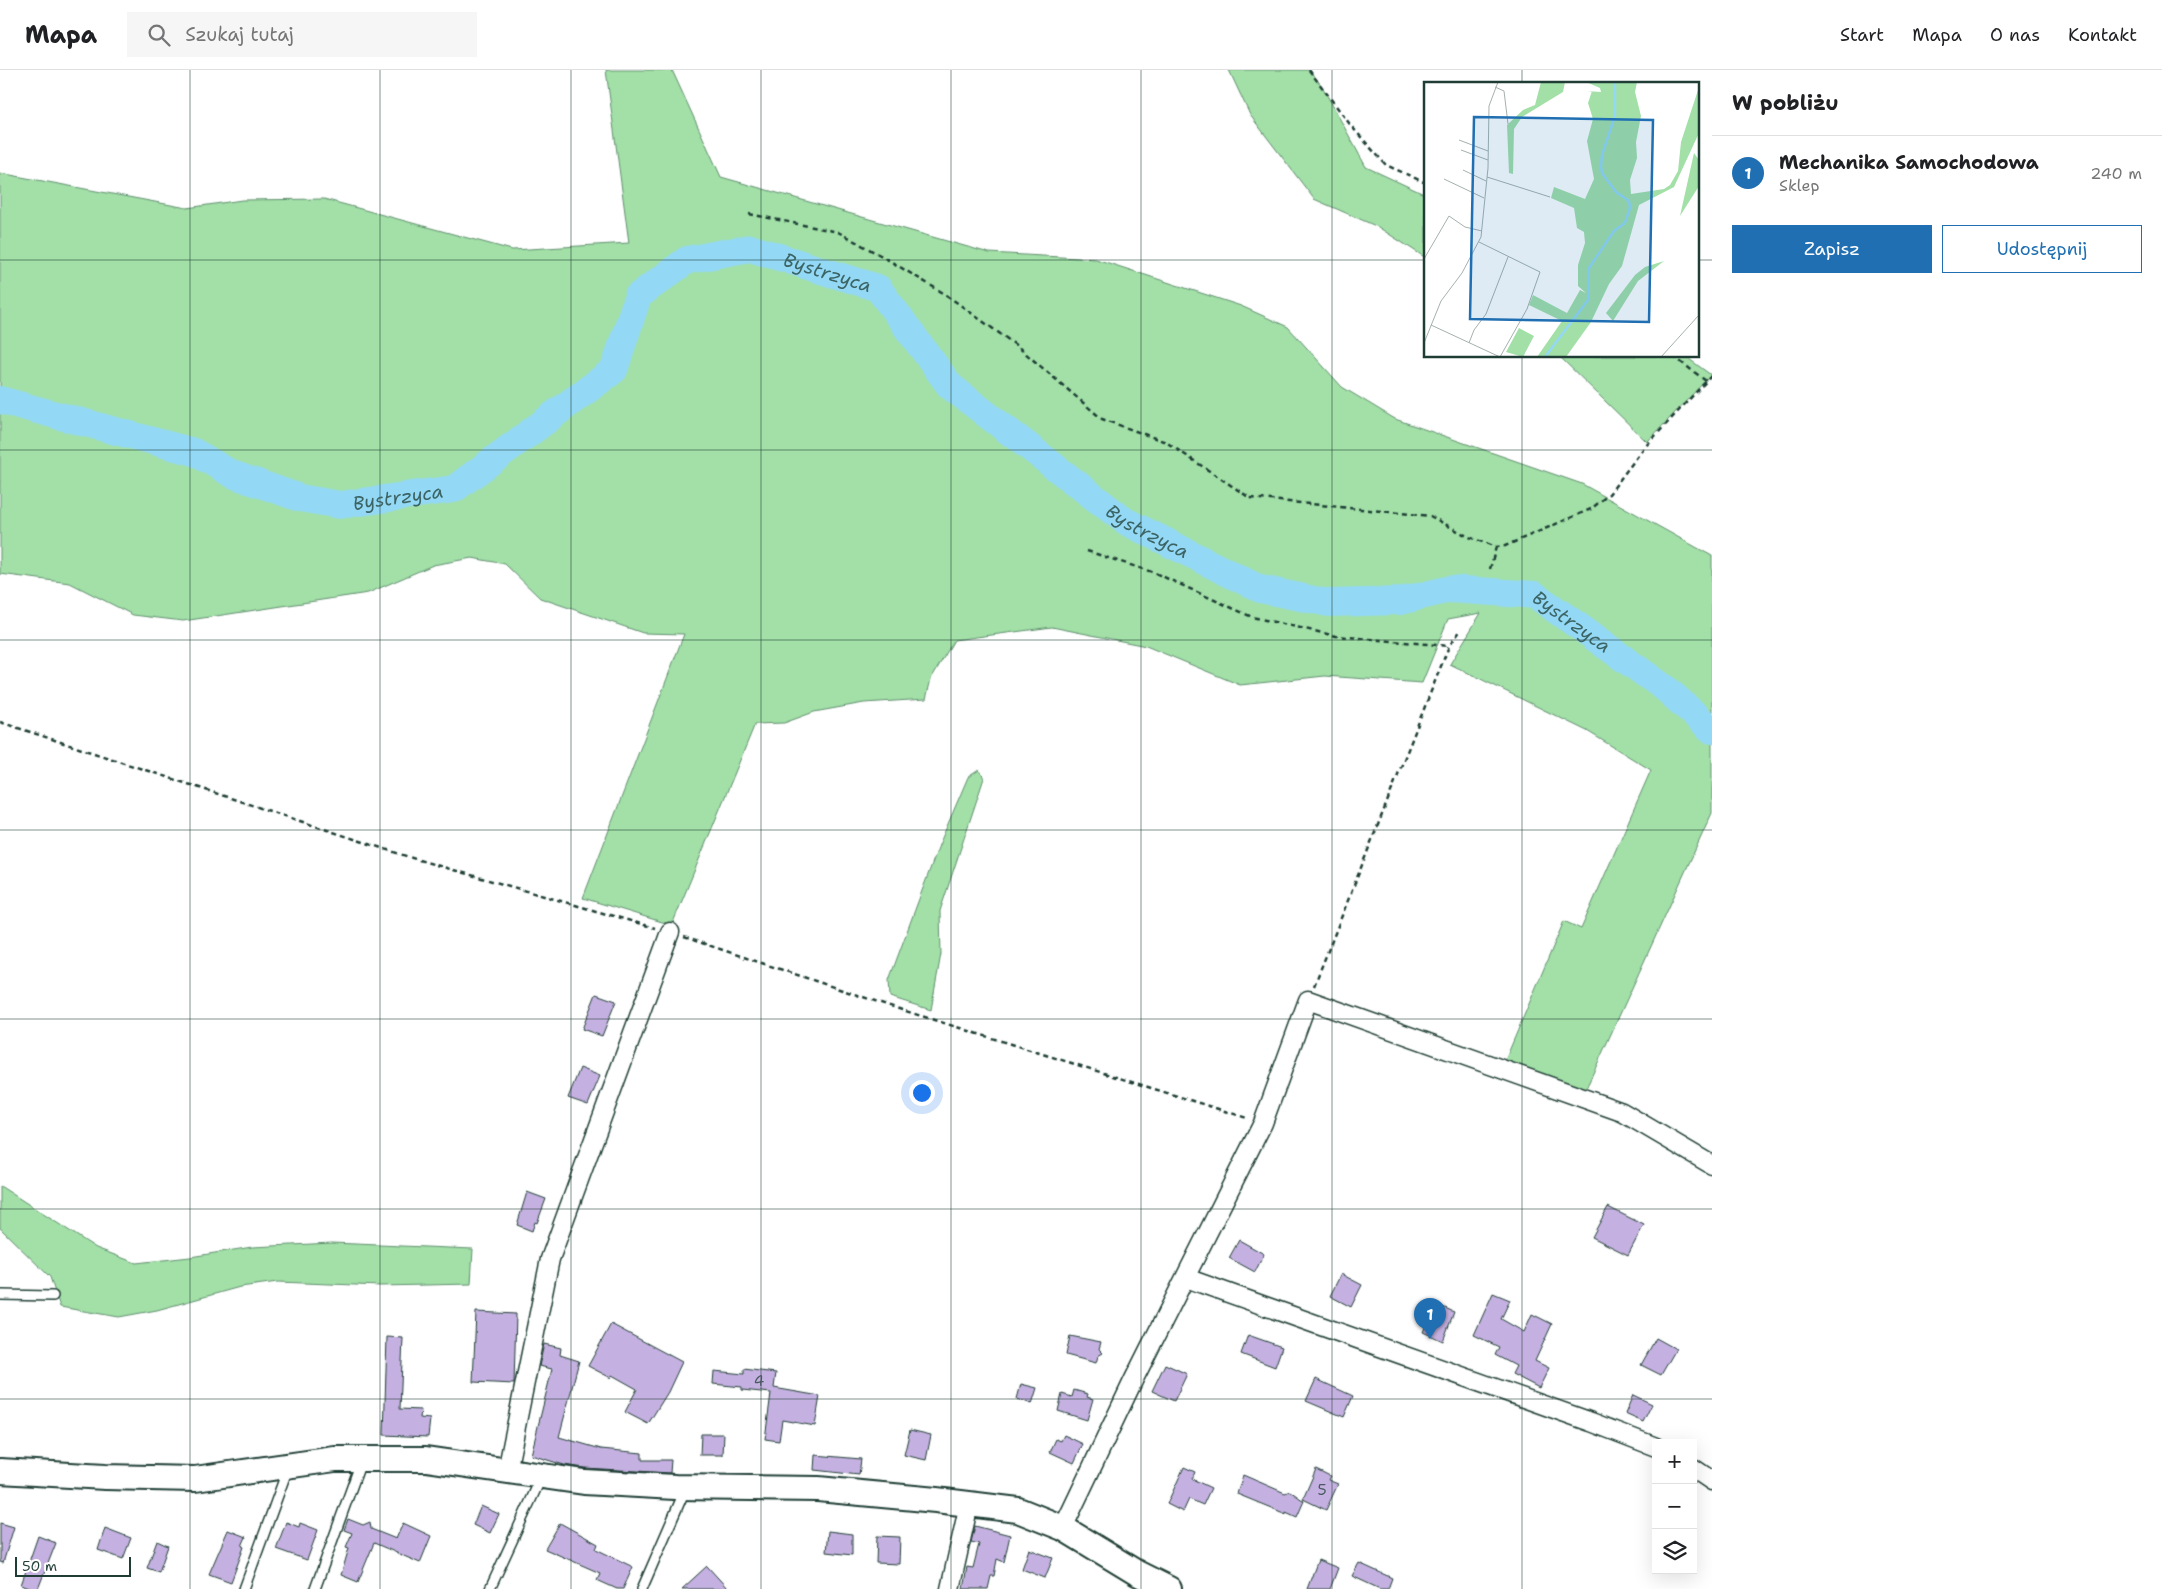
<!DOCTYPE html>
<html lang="pl">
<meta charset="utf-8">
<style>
:root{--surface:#fff;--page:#f6f6f6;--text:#202124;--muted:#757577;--line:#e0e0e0;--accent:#1f6fb2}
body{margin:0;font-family:"Shantell Sans",sans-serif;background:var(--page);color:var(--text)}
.controls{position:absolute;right:15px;bottom:15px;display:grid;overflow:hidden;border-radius:0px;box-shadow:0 5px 20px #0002}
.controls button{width:45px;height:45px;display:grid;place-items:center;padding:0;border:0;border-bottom:1px solid var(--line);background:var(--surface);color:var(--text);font:25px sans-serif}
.scale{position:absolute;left:15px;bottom:12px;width:116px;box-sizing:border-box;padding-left:5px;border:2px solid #1f3d34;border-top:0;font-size:14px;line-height:18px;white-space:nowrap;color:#1f3d34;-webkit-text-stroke:4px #fff;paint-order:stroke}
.you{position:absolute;left:921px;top:1022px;width:18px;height:18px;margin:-12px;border:4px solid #fff;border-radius:50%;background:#1a73e8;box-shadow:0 0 0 8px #1a73e833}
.badge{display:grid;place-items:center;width:32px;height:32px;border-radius:50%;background:var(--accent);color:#fff;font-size:16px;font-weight:700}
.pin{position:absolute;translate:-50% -41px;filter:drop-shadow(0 1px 2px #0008)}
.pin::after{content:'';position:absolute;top:26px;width:18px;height:15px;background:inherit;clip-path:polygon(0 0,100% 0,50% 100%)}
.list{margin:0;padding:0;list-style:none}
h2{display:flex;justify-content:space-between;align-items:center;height:65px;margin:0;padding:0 20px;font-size:21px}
h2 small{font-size:16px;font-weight:400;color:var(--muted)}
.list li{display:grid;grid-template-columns:32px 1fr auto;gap:15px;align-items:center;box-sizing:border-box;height:75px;padding:0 20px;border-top:1px solid var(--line)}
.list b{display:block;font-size:19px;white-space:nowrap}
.list p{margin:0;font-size:16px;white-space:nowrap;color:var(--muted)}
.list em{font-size:16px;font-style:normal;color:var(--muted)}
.actions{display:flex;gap:10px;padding:15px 20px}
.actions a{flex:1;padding:11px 0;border:1px solid var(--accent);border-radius:0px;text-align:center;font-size:18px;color:var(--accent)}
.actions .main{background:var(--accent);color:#fff}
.icon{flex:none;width:28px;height:28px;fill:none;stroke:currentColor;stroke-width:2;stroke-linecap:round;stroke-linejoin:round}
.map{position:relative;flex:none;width:1712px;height:1519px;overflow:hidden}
header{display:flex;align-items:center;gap:30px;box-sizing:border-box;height:70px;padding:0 25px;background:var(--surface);border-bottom:1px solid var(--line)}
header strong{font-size:24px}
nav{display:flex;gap:28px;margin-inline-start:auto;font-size:18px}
.search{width:350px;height:45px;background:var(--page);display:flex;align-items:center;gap:12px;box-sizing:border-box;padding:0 18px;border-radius:0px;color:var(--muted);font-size:19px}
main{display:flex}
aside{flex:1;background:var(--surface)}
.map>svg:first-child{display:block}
.green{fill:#a2e0a7;stroke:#608e6e}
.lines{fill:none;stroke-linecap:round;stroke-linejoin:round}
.river{stroke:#93d8f5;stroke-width:28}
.building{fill:#c5b1e1;stroke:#1f3d34}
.lane-casing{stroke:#1f3d34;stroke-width:12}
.street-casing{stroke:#1f3d34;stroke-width:21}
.secondary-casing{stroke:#1f3d34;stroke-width:28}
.path{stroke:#1f3d34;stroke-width:2.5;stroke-dasharray:5 4;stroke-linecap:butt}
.lane{stroke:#fff;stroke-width:9}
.street{stroke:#fff;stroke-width:18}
.secondary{stroke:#fff;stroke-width:24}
.grid{fill:none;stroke:#1f3d34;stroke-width:1;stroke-opacity:0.55}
.labels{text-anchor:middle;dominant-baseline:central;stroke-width:4;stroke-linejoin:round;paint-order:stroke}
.number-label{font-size:15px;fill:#485a5f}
.water-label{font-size:19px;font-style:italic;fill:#3c6464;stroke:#fff}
.inset-river{fill:none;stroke:#93d8f5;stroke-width:2.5}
.inset-road{fill:none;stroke:#a5b1ae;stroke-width:1}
.view{fill:#1f6fb2;fill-opacity:0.15;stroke:#1f6fb2;stroke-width:2.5}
.inset-edge{fill:none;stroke:#1f3d34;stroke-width:2.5}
</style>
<header>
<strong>Mapa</strong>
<div class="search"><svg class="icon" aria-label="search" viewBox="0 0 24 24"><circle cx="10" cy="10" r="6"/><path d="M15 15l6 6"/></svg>Szukaj tutaj</div>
<nav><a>Start</a><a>Mapa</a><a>O nas</a><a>Kontakt</a></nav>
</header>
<main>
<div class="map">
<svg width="1712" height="1519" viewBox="0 0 1712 1519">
<rect width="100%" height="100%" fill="#fff"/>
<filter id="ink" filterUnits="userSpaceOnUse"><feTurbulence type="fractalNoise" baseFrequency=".02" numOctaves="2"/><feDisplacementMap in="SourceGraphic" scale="10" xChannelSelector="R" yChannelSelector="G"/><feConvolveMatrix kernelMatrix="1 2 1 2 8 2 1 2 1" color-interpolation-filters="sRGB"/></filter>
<g filter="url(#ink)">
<g class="green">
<polygon points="606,0 672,0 721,107 989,183 1096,189 1241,236 1288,257 1342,317 1395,349 1582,414 1712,486 1712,743 1584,1023 1504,993 1564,851 1581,859 1651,700 1587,661 1450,594 1481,543 1448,549 1422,613 1325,606 1240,615 1146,576 1052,557 954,570 931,609 926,629 864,633 814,642 784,653 755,654 672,855 583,828 684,564 643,563 540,528 505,494 472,488 433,495 368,523 183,551 133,545 70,513 0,504 0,103 187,138 242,130 324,129 512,180 629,173"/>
<polygon points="1229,0 1309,0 1322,16 1366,97 1426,125 1426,188 1378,157 1314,129 1250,45"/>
<polygon points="1559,286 1685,286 1711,305 1647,372"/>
<polygon points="979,700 984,708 940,841 941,884 931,940 890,927 889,910 939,775 968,707"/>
<polygon points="0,1116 96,1178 136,1193 190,1187 252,1177 332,1173 473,1179 471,1214 381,1216 278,1212 240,1217 157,1240 119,1247 60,1237 50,1207 0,1158"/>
</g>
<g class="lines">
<path class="river" id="s1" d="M0,330L194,382L232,404L300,428L340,435L454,419L614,300L638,226L687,190L750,178L878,218L950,316L1125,451L1260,519L1329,533L1401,531L1450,519L1535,525L1666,619L1712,660"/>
</g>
<g class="building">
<polygon points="596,924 616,931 602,966 582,959"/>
<polygon points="580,998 600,1006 588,1035 568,1028"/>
<polygon points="527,1122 546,1129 537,1153 535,1152 532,1161 517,1155"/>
<polygon points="1608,1137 1644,1155 1628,1185 1592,1167"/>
<polygon points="1239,1170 1264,1184 1255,1202 1229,1188"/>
<polygon points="1341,1204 1362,1215 1351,1237 1330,1226"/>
<polygon points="1493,1223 1510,1230 1501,1249 1524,1262 1532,1244 1552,1254 1535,1291 1549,1298 1539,1318 1512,1304 1516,1296 1495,1285 1499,1277 1474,1265"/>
<polygon points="1436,1234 1454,1242 1443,1271 1423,1262"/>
<polygon points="476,1242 516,1244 514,1314 473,1312"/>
<polygon points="611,1254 682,1292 668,1322 648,1354 625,1342 637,1319 612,1305 611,1308 588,1296"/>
<polygon points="1248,1265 1282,1277 1275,1297 1241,1284"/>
<polygon points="1070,1266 1101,1272 1099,1279 1103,1283 1098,1286 1096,1293 1066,1285"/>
<polygon points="387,1267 403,1268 400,1339 421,1340 420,1348 430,1349 428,1367 384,1365"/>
<polygon points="1656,1268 1676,1279 1661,1305 1641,1295"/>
<polygon points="544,1274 561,1278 560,1285 579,1291 559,1367 601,1379 642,1383 642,1390 671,1390 670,1403 585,1398 564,1395 531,1385 552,1299 539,1296"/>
<polygon points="1165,1294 1187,1304 1174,1331 1152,1321"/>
<polygon points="744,1299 776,1303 774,1318 820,1326 815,1356 782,1350 779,1371 765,1369 771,1323 742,1320 742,1317 713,1314 714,1301 744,1304"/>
<polygon points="1316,1309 1353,1326 1344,1347 1306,1331"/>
<polygon points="1021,1314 1037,1318 1032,1334 1017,1329"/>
<polygon points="1074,1320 1088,1324 1087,1327 1093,1329 1087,1350 1058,1341 1062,1324 1072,1327"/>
<polygon points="1633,1325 1652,1334 1643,1352 1625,1344"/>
<polygon points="910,1360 931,1365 926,1390 904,1385"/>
<polygon points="701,1364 724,1364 723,1385 700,1385"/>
<polygon points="1064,1365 1083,1374 1074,1393 1050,1382 1056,1369 1061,1371"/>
<polygon points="815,1385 861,1389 859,1405 814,1400"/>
<polygon points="1184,1397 1195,1402 1192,1409 1211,1418 1203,1435 1189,1429 1183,1442 1167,1434"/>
<polygon points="1316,1399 1330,1406 1328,1410 1338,1414 1326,1440 1303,1429"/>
<polygon points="1243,1405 1285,1423 1290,1421 1304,1431 1297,1447 1286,1442 1286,1444 1237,1424"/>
<polygon points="481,1436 499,1444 490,1463 473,1455"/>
<polygon points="348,1449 363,1455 370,1452 371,1459 396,1469 403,1453 431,1466 420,1493 374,1473 358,1512 341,1505 349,1478 346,1477 352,1463 344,1460"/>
<polygon points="286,1452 299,1457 300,1453 318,1460 307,1490 276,1479"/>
<polygon points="0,1453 14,1457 3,1493 0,1492"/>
<polygon points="560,1453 598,1474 596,1479 633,1497 623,1519 617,1519 597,1510 600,1503 545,1479"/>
<polygon points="975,1456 1010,1465 1004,1492 997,1489 994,1506 991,1506 988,1519 963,1519 967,1497 973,1498 979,1474 971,1472"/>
<polygon points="105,1458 131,1468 123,1489 98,1480"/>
<polygon points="228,1460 246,1467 242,1476 244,1477 231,1512 209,1504"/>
<polygon points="828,1461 852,1464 852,1485 826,1482"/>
<polygon points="38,1466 56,1473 38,1519 32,1519 21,1515"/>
<polygon points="877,1466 900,1467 899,1494 876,1493"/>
<polygon points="157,1471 168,1476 159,1502 147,1498"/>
<polygon points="1029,1479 1053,1488 1045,1508 1022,1499"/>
<polygon points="1318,1490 1338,1498 1330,1519 1307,1519"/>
<polygon points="1359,1493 1392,1508 1388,1519 1380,1519 1352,1506"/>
<polygon points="707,1496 728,1519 682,1519"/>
</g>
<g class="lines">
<g class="lane-casing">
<g id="lane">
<polyline points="0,1225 53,1226"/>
<polyline points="244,1519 288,1398"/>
<polyline points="315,1519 362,1389"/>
<polyline points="490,1519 541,1408"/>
<polyline points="642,1519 685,1420"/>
</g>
</g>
<g class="street-casing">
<g id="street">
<polyline points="1186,1208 1591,1352 1656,1377"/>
<polyline points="1693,1398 1712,1411"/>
<polyline points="507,1401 550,1189 670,862"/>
<polyline points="1063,1458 1134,1309 1263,1053 1308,930 1622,1042 1712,1095"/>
<polyline points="950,1519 969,1434"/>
</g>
</g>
<g class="secondary-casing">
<polyline id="secondary" points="0,1401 105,1407 195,1409 335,1389 426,1389 584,1412 675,1417 818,1419 936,1430 1018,1440 1063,1458 1137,1503 1169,1519"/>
</g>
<g class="path">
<polyline points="1309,0 1352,57 1386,95 1426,113"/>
<polyline points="749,144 838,162 880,185 945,224 1017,276 1102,349 1166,372 1250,428 1430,446 1469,467 1496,477 1505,476 1591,439 1609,424 1643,379 1712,305"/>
<polyline points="1673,286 1706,311"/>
<polyline points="1087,481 1155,503 1252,547 1336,566 1449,576"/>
<polyline points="1490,499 1496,477"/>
<polyline points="0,652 412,788 655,858"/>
<polyline points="684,867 899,939 1247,1048"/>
<polyline points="1314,916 1449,576 1461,560"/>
</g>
<use href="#lane" class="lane"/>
<use href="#street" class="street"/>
<use href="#secondary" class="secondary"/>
</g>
</g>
<path class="grid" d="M190,0V1519M380,0V1519M571,0V1519M761,0V1519M951,0V1519M1141,0V1519M1332,0V1519M1522,0V14M0,190H1426M1698,190H1712M1522,286V1519M0,380H1712M0,570H1712M0,760H1712M0,949H1712M0,1139H1712M0,1329H1712"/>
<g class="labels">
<g class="number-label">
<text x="759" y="1311">4</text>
<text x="1322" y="1420">5</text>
</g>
<g class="water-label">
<text stroke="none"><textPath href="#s1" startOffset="956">Bystrzyca</textPath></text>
<text stroke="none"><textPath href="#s1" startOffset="416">Bystrzyca</textPath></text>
<text stroke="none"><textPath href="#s1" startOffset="1376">Bystrzyca</textPath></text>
<text stroke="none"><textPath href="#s1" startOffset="1826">Bystrzyca</textPath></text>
</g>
</g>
<g transform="translate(1424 12)">
<rect width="275" height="275" fill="#fff"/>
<path d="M117,0H141L139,10L98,35L90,47L89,92L85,91L83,43L99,28L111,23ZM162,0H213L211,10L217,34L212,60L213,76L206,98L207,112L240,107L246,103L254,89L257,60L275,5V51L250,105L215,123L198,184L185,202L167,240L142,275H113L138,239L105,223L109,213L143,231L156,208L162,211L154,204V183L161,161L160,150L153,146L150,126L127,116L130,105L161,117L170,97L163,59L169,37L164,21L168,9H163L177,10L176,6ZM270,71L275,78V104L256,134ZM240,179L214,199L189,239L182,231L211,193L221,185ZM95,246L110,254L99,275L82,270Z" fill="#a2e0a7"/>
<path class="inset-river" d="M121,275L164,218L165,186L190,149L201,141L206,126L205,119L192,110L178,91L177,84L178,73L191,34V0"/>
<path class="inset-road" d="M71,5L80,9L84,42M35,58L64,69M37,68L64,78M39,88L62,99M63,95L126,115M20,97L60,116M55,160L116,190L103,227L76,275M0,177L25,134L41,145L58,149M7,243L76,275M0,261L17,219L38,191L57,155L64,86L65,24L74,0M45,261L50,248L62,232L84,175M237,275L275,233"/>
<path class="view" d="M50,35L229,38L225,240L46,237Z"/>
<rect width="275" height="275" class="inset-edge"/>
</g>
</svg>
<div class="controls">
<button>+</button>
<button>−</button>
<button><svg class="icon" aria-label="layers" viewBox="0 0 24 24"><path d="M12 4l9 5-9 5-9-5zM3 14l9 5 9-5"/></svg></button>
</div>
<div class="scale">50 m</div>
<div class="you"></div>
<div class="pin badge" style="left:1430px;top:1269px">1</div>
</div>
<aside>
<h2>W pobliżu<small></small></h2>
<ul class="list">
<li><span class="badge">1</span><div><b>Mechanika Samochodowa</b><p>Sklep</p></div><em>240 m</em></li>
</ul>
<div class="actions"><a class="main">Zapisz</a><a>Udostępnij</a></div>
</aside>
</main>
